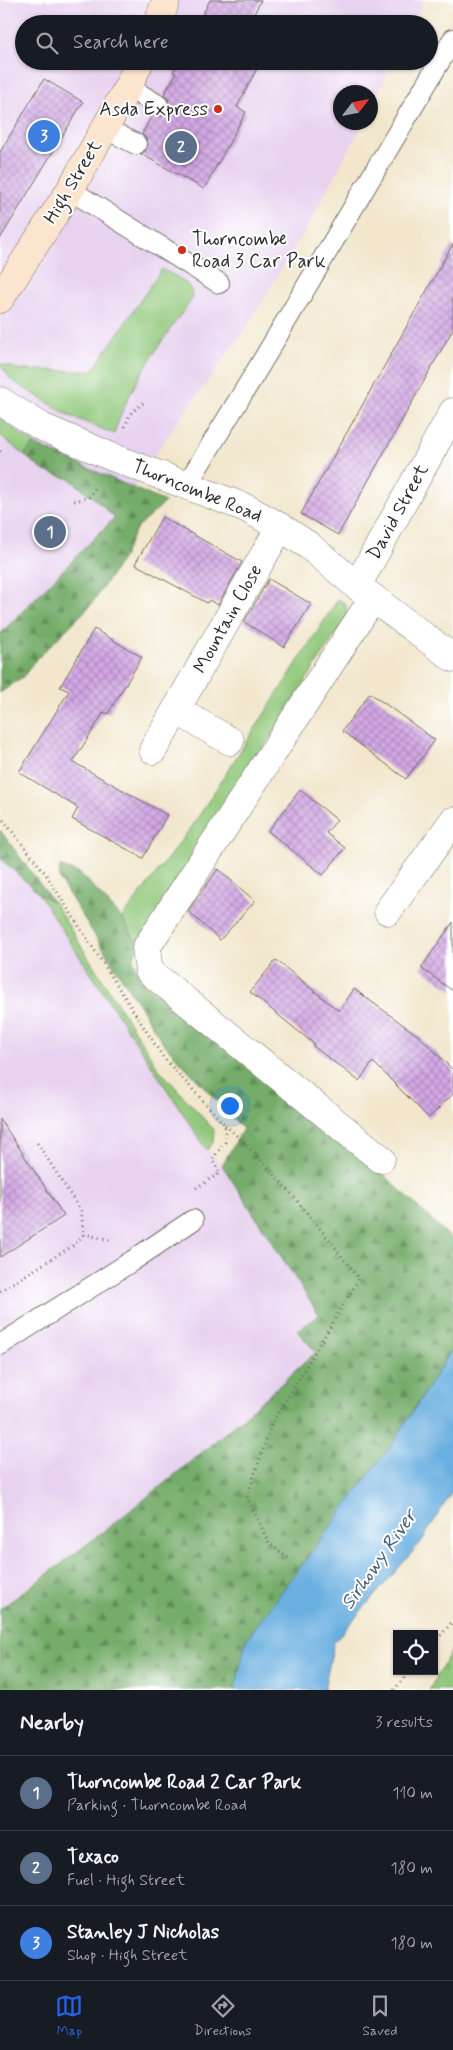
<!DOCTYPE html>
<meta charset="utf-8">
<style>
:root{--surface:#171b24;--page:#242831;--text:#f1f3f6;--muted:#9ea1a6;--line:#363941;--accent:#2563eb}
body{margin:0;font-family:Mynerve,sans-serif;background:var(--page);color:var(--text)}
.controls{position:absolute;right:15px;bottom:15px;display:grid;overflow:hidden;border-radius:0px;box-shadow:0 1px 4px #0004}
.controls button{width:45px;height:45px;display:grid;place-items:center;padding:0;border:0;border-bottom:1px solid var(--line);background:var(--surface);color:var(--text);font:25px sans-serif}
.compass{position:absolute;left:333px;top:85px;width:45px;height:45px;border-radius:50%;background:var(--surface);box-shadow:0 1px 4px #0004;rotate:58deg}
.you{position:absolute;left:229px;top:1105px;width:18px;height:18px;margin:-12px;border:4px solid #fff;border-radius:50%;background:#1a73e8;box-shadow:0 0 0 8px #1a73e833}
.badge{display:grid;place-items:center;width:32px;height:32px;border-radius:50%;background:var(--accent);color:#fff;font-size:16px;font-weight:700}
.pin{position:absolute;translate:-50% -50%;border:2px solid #fff;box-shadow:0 1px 5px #0006}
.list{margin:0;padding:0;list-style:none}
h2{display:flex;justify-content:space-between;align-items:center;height:65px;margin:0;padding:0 20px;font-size:21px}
h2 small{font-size:16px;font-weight:400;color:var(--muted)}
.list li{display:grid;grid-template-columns:32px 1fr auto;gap:15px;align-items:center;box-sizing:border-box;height:75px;padding:0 20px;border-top:1px solid var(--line)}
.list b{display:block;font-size:19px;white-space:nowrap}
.list p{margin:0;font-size:16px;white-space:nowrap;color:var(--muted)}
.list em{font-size:16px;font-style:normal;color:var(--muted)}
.icon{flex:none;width:28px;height:28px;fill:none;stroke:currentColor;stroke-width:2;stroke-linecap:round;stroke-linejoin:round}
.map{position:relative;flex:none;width:453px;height:1690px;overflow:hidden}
.search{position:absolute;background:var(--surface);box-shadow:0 1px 4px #0004;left:15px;right:15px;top:15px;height:55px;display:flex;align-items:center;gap:12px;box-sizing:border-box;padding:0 18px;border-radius:28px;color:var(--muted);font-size:19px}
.sheet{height:290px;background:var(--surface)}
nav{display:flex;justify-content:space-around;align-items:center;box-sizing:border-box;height:70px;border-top:1px solid var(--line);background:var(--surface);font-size:14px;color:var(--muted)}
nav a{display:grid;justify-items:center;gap:2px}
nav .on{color:var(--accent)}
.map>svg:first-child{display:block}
.built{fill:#e7d2ef}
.grass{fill:#90c779;stroke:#5e7952}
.forest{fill:url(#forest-firs);stroke:#506c4a}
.park{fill:url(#park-tufts);stroke:#5e7952}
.water{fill:#69afe0;stroke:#4a6d86}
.building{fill:url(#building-cross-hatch)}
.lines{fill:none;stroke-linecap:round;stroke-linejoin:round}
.service-casing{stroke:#716d64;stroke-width:22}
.minor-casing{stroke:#716d64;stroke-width:29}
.secondary-casing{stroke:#716d64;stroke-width:29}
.path{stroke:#716d64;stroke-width:3;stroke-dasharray:1 4;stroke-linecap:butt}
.service{stroke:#fff;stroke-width:20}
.minor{stroke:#fff;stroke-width:28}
.secondary{stroke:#fce5cf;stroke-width:28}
.poi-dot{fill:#c8321e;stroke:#fff;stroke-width:2}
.labels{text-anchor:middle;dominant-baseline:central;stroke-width:4;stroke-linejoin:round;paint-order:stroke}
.poi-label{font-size:19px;fill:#2b2b2b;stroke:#fff;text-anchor:end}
.street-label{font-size:19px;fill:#2b2b2b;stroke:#fff}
.water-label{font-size:20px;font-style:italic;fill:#446073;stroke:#fff}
</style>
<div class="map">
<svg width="453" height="1690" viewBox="0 0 453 1690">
<defs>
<pattern id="forest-firs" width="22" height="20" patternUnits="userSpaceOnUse" patternTransform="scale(1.25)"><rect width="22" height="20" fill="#74ac69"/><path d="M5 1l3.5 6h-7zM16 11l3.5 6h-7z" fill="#5f8c57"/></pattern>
<pattern id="park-tufts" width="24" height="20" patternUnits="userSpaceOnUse" patternTransform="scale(1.25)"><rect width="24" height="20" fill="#90c779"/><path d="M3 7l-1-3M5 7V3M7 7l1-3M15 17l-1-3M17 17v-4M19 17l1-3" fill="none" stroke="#76a263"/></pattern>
<pattern id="building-cross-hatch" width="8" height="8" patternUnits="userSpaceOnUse" patternTransform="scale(1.25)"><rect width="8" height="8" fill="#d3a8e5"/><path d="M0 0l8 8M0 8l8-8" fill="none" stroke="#ab89ba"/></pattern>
</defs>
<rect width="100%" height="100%" fill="#fff"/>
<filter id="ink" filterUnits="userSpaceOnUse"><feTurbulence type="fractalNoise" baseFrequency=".02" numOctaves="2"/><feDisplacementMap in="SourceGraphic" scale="10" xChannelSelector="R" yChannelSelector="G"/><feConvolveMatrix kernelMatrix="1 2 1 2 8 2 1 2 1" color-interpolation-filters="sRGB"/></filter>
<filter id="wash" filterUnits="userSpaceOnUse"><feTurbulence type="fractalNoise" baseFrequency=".0096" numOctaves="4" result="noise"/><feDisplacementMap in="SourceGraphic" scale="20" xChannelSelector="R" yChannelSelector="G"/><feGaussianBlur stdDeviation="1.12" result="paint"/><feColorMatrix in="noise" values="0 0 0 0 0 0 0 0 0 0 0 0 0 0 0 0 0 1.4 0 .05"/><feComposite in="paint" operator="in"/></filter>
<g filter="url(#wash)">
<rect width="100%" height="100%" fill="#f2e7cd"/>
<g class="built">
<polygon points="0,0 424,0 412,24 24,24 24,61 393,61 371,108 370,92 340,92 340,122 363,123 310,222 242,334 169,434 114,518 0,633"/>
<polygon points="0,858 38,893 207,1150 222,1165 319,1315 316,1351 279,1386 162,1486 0,1608"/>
</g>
<g class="grass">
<path d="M162,269C175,277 194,282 192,299C162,341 130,383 114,434L68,415L11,380L0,364L23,370L92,371Z"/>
<polygon points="0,418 34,444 24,455 0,435"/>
<polygon points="338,599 346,604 347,616 138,945 122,918 193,825"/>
<polygon points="38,893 54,903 158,1068 214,1130 213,1143 207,1150"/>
</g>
<g class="forest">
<polygon points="34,444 165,502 136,529 122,559 90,606 32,664 24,676 0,693 0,634 114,518 95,499 70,479 44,471 24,455"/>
<polygon points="0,830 54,903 38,893 0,858"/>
<path d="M60,866L81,874L122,918L138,945L133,960L145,983L383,1174L453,1240V1348L392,1444L246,1640L235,1690H0V1609C110,1529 217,1444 316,1352L297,1331L319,1315L222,1165L243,1129L163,1043L59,879Z"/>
</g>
<polygon class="park" points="453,1648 453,1690 429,1690"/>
<polygon class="water" points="453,1348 453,1490 422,1541 334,1642 324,1690 235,1690 246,1640 392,1444"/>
<g id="blocks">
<g class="building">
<polygon points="210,0 261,0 254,14 272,24 198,24"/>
<polygon points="179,61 261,61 237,107 246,112 204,189 141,154 146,150 148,144 146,138 142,134 152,115 163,116 168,111 169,100 164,94 176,74 173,72"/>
<polygon points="44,79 83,102 0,239 0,152"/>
<polygon points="453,244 453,329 338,535 301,514"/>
<polygon points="162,517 242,562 218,605 209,600 207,603 135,564"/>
<polygon points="269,579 311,604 284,647 244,622"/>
<polygon points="94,629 142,657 108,714 104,712 73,762 167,815 143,858 72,819 78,808 19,772 69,691 60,687"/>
<polygon points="370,693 435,740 406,779 342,731"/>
<polygon points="300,790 337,820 326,833 345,848 323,875 268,831"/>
<polygon points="218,869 255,901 220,940 188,911"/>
<polygon points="453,922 453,991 421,968"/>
<polygon points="276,960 339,1011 354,989 420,1037 453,1070 453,1094 429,1118 373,1062 359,1081 313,1046 314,1044 250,992"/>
<polygon points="0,1119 64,1216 0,1257"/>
</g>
</g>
</g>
<g filter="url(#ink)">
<use href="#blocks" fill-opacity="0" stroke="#716d64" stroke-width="1"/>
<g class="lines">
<g class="service-casing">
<g id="service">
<polyline points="128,87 158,105"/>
<polyline points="104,128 136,144"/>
<polyline points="70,190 219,283"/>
<polyline points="191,487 194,473 260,365 453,39"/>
<polyline points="0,1345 132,1261 193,1220"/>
</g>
</g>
<g class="minor-casing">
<g id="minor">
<polyline points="0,401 42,427 112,457 246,508 280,527 308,545 357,586 453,658"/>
<polyline points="357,586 453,412"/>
<polyline points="373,598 146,948 149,971 381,1159"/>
<polyline points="176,710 230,741"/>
<polyline points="153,750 280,527"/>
<polyline points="388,911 453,821"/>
</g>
</g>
<g class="secondary-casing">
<g id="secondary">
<polyline points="158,24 166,0"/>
<polyline points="0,299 70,190 128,87 140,61"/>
</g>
</g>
<g class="path">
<polyline points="125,427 130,414 144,402"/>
<polyline points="0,451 1,453"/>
<polyline points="74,501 89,497 96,487"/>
<polyline points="0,816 45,873 163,1057 225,1125 225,1142 212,1160 220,1173 193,1190"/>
<path d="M225,1125C276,1171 318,1225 359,1279L272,1423L247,1497L269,1543L289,1559"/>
<polyline points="84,1234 110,1240"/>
<polyline points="0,1291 74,1245 84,1234 81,1211 36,1141"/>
<polyline points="434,1643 453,1621"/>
<polyline points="394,1690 410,1671"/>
</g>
<use href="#service" class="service"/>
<use href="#minor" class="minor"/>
<use href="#secondary" class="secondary"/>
</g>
</g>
<g class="poi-dot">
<circle cx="218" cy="109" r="5"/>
<circle cx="182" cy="250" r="5"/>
</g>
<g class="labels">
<g class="poi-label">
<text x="208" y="109">Asda Express</text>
<text x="192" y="239" text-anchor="start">Thorncombe<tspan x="192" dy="22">Road 3 Car Park</tspan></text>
</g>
<g class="street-label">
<text transform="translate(73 182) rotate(-59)">High Street</text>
<text transform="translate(197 491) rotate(22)">Thorncombe Road</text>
<text transform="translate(398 512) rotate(-61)">David Street</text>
<text transform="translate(228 619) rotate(-61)">Mountain Close</text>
</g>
<g class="water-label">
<text transform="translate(379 1560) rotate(-55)">Sirhowy River</text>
</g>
</g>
</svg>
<div class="controls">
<button><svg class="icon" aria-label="locate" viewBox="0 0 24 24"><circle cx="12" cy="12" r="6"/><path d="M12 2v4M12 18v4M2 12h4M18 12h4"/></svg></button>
</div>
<svg class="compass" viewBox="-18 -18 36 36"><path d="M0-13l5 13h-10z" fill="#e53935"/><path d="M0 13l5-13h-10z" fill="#9ea1a6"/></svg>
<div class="you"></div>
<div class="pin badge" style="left:50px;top:532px;background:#5c6f8a">1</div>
<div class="pin badge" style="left:181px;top:147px;background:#5c6f8a">2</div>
<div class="pin badge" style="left:44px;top:136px;background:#3f7fe0">3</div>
<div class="search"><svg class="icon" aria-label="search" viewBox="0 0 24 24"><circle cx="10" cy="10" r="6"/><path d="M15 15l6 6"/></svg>Search here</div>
</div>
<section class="sheet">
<h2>Nearby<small>3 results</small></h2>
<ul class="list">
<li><span class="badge" style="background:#5c6f8a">1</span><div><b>Thorncombe Road 2 Car Park</b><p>Parking · Thorncombe Road</p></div><em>110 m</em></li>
<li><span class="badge" style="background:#5c6f8a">2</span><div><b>Texaco</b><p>Fuel · High Street</p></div><em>180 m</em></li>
<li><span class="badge" style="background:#3f7fe0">3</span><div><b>Stanley J Nicholas</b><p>Shop · High Street</p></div><em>180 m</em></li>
</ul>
</section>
<nav>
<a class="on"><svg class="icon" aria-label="map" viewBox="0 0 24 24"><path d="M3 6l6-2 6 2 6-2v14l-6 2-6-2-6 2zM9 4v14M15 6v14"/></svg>Map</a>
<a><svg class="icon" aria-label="directions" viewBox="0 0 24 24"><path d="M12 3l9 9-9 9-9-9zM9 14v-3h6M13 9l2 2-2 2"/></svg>Directions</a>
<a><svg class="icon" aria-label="saved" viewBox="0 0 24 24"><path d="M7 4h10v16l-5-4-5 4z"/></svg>Saved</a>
</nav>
